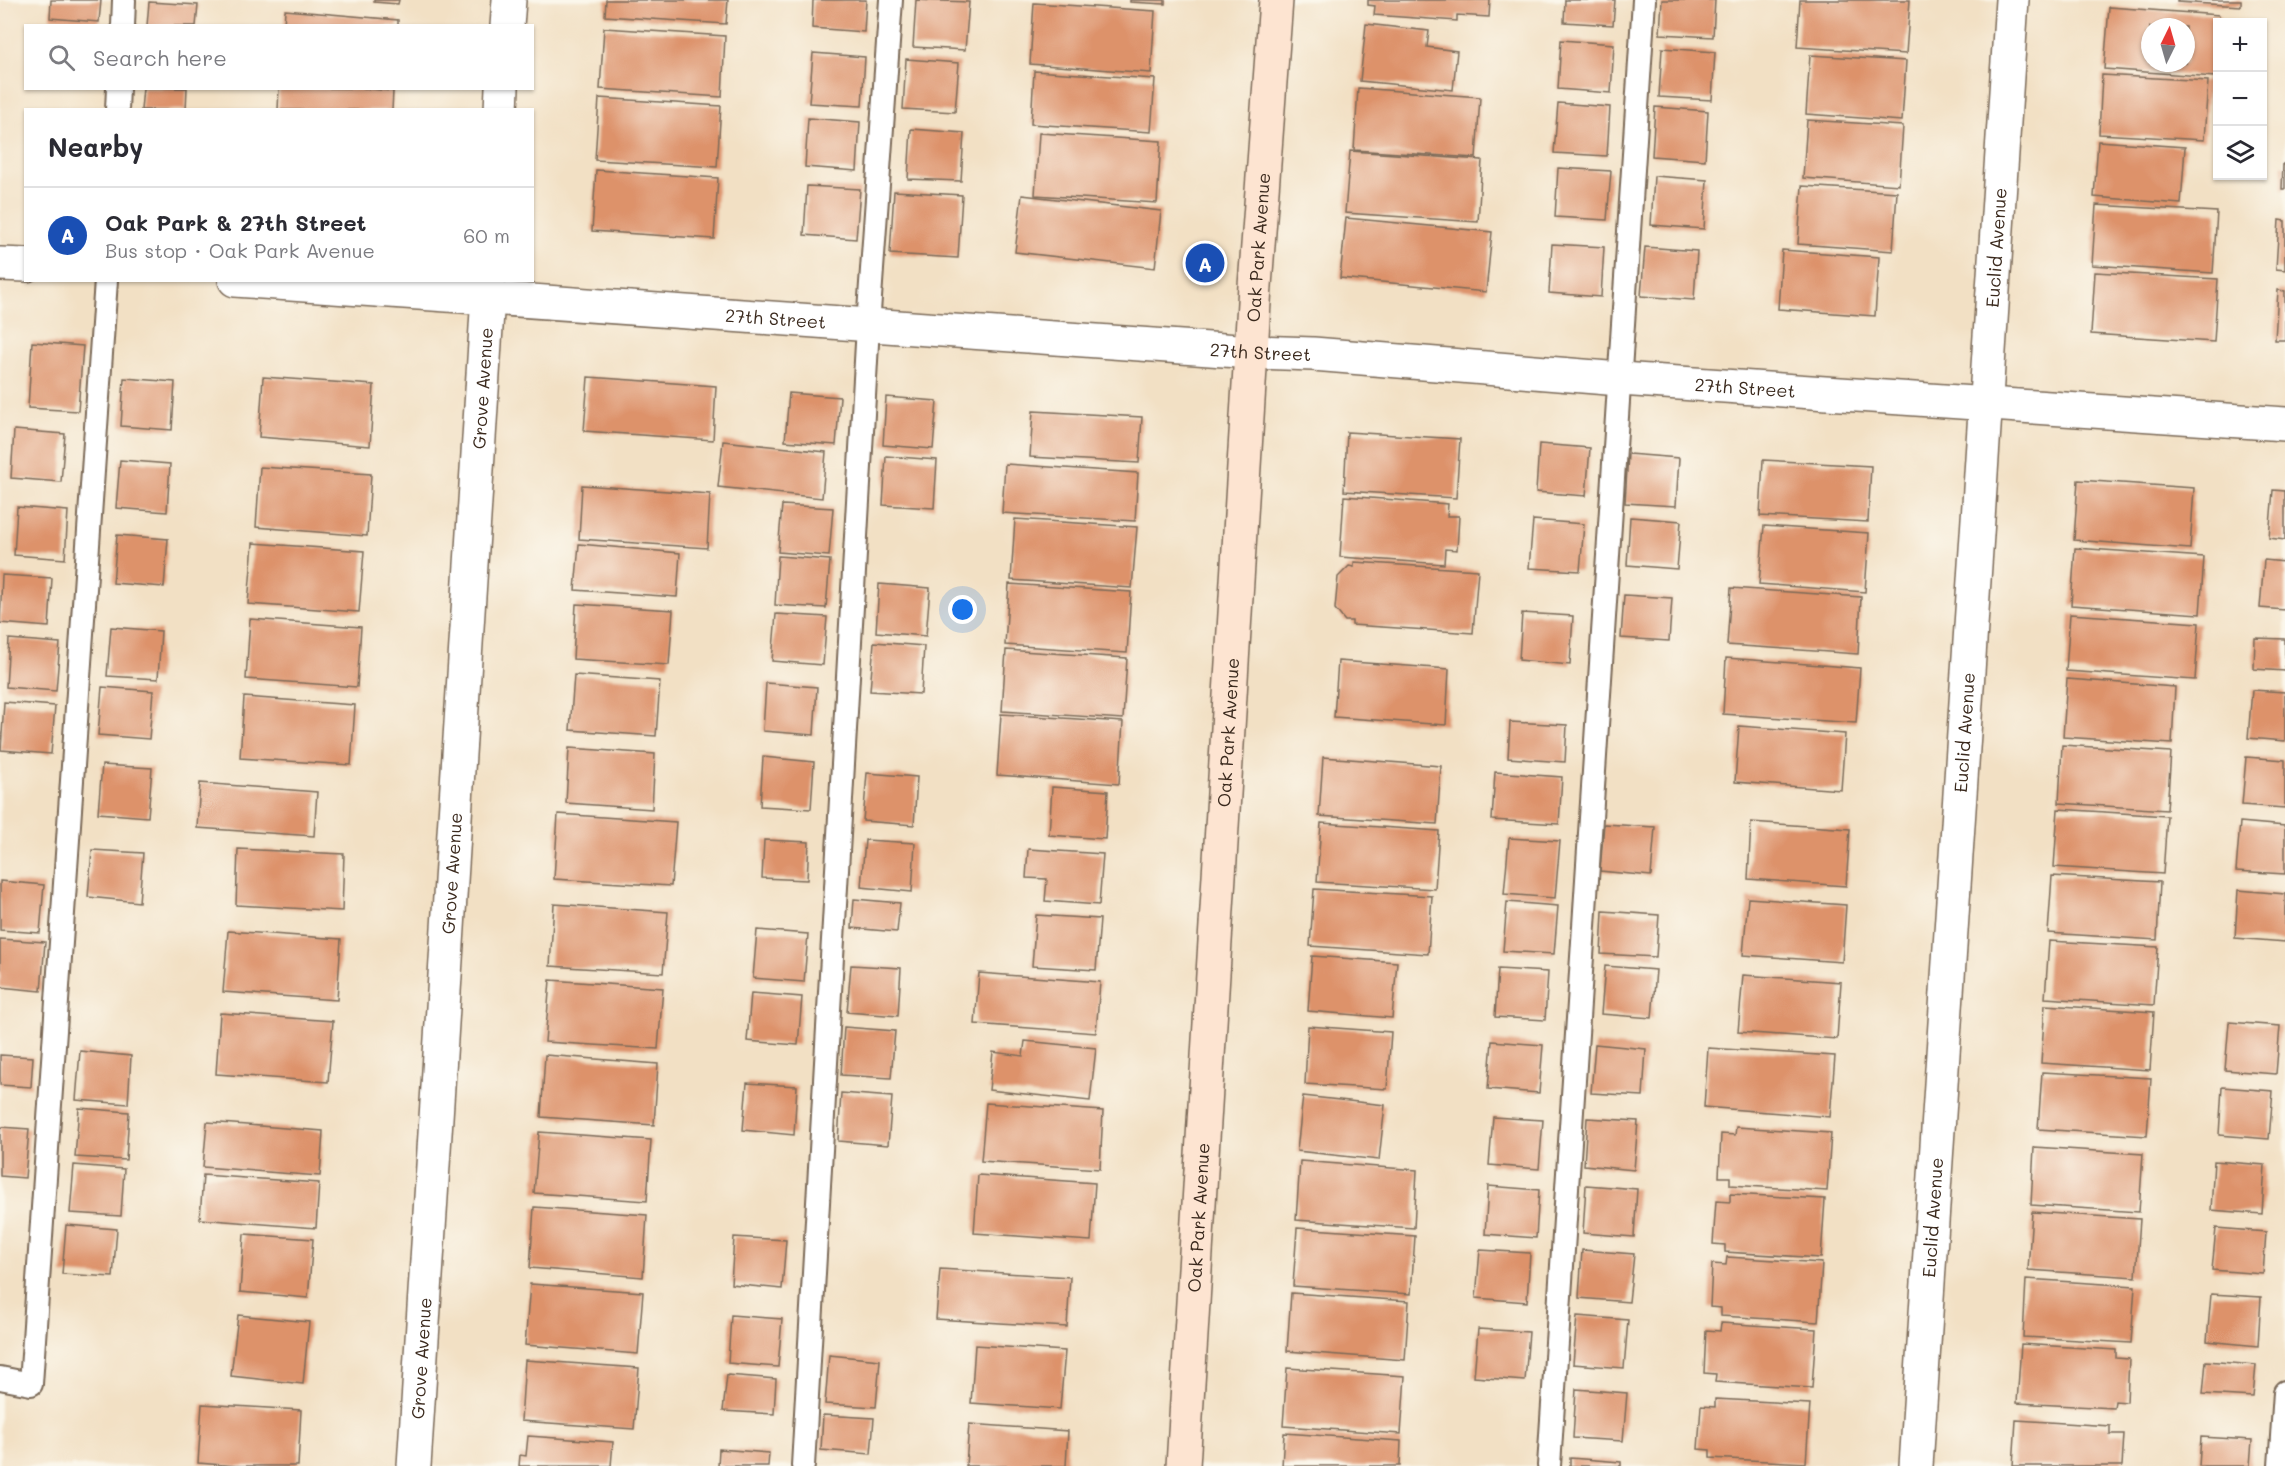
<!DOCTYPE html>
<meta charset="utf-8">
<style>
:root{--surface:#fff;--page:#f7f7f7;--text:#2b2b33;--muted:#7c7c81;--line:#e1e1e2;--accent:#c8321e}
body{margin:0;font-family:Mali,sans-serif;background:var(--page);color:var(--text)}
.controls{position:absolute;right:18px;top:18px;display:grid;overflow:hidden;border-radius:0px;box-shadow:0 2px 4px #0004}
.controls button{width:54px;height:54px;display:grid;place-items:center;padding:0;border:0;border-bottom:2px solid var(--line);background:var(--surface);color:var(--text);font:30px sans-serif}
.compass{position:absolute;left:2141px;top:18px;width:54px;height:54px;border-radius:50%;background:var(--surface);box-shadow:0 2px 4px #0004;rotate:5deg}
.you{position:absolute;left:963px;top:610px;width:21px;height:21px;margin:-15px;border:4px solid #fff;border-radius:50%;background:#1a73e8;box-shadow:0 0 0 9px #1a73e833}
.badge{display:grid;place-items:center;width:39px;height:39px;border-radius:50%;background:var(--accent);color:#fff;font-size:20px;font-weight:700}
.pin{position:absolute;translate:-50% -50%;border:3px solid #fff;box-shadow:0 2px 6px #0006}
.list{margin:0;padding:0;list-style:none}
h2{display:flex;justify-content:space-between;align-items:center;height:78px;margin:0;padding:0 24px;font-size:26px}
h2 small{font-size:20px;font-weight:400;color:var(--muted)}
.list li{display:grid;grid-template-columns:39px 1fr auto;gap:18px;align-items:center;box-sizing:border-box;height:96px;padding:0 24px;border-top:2px solid var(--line)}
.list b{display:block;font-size:22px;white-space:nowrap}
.list p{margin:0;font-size:20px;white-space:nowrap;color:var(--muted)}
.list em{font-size:20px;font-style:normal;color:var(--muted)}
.icon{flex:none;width:33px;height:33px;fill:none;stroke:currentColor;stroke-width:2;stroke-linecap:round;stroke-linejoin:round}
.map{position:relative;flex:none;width:2285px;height:1466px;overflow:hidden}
.search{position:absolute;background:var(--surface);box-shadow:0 2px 4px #0004;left:24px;top:24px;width:510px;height:66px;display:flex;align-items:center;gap:15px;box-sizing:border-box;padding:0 21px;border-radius:0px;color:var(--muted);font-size:22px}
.panel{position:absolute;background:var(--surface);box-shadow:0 2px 4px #0004;left:24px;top:108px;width:510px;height:174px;border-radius:0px}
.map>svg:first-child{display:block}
.building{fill:#dd926b;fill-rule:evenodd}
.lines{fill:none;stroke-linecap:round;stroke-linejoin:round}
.lane-casing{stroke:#7b6a58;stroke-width:26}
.street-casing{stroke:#7b6a58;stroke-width:36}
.secondary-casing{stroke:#7b6a58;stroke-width:36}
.lane{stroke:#fff;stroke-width:22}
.street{stroke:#fff;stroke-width:33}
.secondary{stroke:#fde4d1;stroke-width:33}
.labels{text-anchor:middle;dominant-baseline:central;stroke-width:5;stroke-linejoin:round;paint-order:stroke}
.street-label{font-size:18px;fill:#3b2a1e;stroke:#fbf7ec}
</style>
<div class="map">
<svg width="2285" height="1466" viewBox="0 0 2285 1466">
<rect width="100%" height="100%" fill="#fbf7ec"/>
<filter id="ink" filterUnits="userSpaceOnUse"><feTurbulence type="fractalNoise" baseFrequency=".0167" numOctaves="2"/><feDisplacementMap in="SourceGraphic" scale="12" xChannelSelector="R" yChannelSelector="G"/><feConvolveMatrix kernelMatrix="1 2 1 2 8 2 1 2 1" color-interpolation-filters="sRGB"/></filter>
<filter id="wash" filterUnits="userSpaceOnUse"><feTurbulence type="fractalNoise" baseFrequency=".008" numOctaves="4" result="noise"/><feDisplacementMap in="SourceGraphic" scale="24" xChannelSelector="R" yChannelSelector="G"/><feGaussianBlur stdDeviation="1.35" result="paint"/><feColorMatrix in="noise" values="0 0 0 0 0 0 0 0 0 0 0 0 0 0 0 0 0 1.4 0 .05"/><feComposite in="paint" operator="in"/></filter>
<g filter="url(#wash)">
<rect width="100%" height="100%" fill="#f2e0c4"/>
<g id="blocks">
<g class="building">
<polygon points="51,0 101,0 99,22 50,18"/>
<polygon points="374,0 399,0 398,4 374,2"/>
<polygon points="606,0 728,0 726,24 605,16"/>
<polygon points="813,0 866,0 864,32 812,28"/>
<polygon points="916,0 969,2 965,50 913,47"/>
<polygon points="1130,0 1165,0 1165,4 1130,2"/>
<polygon points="1368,0 1490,0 1489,17 1457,15 1457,21 1374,15 1375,6 1368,5"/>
<polygon points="1565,0 1615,0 1613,25 1564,22"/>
<polygon points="1662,0 1715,0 1713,37 1660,34"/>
<polygon points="1800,0 1910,0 1906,54 1797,47"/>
<polygon points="2177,0 2241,0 2241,6 2177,2"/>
<polygon points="149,2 198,5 196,26 147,26"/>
<polygon points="1034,3 1155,11 1151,73 1030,64"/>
<path d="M2109,7L2219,15L2215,77L2104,69ZM2150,27H2186V63H2150Z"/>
<polygon points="285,10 398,20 398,26 284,26"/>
<polygon points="1366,24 1429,31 1427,47 1457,51 1453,90 1360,81"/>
<polygon points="604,28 725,36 722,97 600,89"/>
<polygon points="1561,40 1614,44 1611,93 1558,89"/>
<polygon points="1662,48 1715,52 1712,100 1659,97"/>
<polygon points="813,53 865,57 862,106 809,103"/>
<polygon points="1810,55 1906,61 1902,121 1806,114"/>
<polygon points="906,59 959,63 955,112 903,109"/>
<polygon points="1034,71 1155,79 1151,132 1031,124"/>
<polygon points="2102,75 2208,81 2204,140 2099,134"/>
<polygon points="143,88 187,88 186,110 141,110"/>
<polygon points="279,88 361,88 393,91 392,110 278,110"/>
<polygon points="1358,88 1480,97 1476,158 1354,150"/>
<polygon points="599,98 721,106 717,167 595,160"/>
<polygon points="1558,103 1610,107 1607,156 1554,153"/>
<polygon points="1655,107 1708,111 1705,160 1652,156"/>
<polygon points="808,118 860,122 857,171 805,167"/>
<polygon points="1807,120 1903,126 1899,185 1803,178"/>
<polygon points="911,129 964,133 961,181 908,179"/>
<polygon points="1039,133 1161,141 1157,203 1035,195"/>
<polygon points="2098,141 2185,147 2181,204 2094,197"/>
<polygon points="1350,151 1482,160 1478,222 1345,213"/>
<polygon points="2283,164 2285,165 2285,189 2282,189"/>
<polygon points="1558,168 1611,171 1607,220 1555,217"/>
<polygon points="596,170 718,178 714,239 592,231"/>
<polygon points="1654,176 1707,180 1704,229 1651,225"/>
<polygon points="807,186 860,189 856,239 804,235"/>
<polygon points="1802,186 1897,192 1893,251 1798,244"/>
<polygon points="894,191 962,195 958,258 890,254"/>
<polygon points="1022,195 1161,211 1155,268 1015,252"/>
<polygon points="2096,205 2217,212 2213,273 2092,265"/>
<polygon points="1346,218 1492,232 1486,292 1340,278"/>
<polygon points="2279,220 2285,221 2285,270 2276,269"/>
<polygon points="1552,244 1604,247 1601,297 1549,293"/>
<polygon points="1645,247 1697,251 1694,300 1641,296"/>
<polygon points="1782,250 1879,257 1875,316 1778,309"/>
<polygon points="2095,272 2218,279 2214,342 2091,334"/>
<polygon points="2278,290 2285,291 2285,340 2275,340"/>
<polygon points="32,342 83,346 78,411 28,408"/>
<polygon points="263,377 374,385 370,446 259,437"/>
<polygon points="588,377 716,386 713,440 584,431"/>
<polygon points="124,378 175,382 172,430 121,426"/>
<polygon points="789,393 840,397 836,445 785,441"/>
<polygon points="886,397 937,401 933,449 883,445"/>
<polygon points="1033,411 1142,417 1139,463 1030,457"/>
<polygon points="14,430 65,434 61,482 11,478"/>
<polygon points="1347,432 1460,439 1456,498 1344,491"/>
<polygon points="723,441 826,452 822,498 718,487"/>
<polygon points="1539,444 1590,448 1586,496 1536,492"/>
<polygon points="1628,454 1679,458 1676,506 1625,503"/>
<polygon points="886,456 937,460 934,508 883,505"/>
<polygon points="120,460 170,464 167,512 116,508"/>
<polygon points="1763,460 1871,466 1868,522 1760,516"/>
<polygon points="1005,464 1138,473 1135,521 1002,513"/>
<polygon points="260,467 371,474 367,536 256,527"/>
<polygon points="2078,480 2194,488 2190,549 2074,540"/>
<polygon points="582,485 710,494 707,548 579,539"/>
<polygon points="2273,490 2285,491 2285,540 2269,538"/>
<polygon points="1344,496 1448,504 1447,516 1459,516 1457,550 1445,549 1444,564 1340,557"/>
<polygon points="782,505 833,508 829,556 778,552"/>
<polygon points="17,507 68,511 65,559 14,555"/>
<polygon points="1630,517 1681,521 1677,569 1627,565"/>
<polygon points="1015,519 1137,527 1132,588 1011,580"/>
<polygon points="1533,520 1584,524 1580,571 1529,568"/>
<polygon points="1764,526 1869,533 1865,592 1759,584"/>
<polygon points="117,535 168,539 164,587 113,583"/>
<polygon points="253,543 364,551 359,612 248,604"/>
<polygon points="579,544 680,553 677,597 575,590"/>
<polygon points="2075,548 2204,557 2200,614 2071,605"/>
<polygon points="778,556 830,560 826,608 775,605"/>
<polygon points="2264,560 2285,562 2285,610 2260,608"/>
<polygon points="1354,562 1478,570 1473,633 1352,625 1352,621 1345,621 1335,609 1338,577 1349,566 1354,567"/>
<polygon points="2,575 52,578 49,627 0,623"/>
<polygon points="879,584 930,588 926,636 876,632"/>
<polygon points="1009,584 1131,592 1127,653 1005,645"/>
<polygon points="1731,588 1861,597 1858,654 1727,645"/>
<polygon points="1624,595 1672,598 1669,641 1621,638"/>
<polygon points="576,604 673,610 669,665 573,659"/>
<polygon points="1522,613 1573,616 1570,665 1519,660"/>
<polygon points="776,614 827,617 823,665 772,661"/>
<polygon points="2070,614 2199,623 2195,680 2066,671"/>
<polygon points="250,619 361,627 357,687 246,679"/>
<polygon points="111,627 161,631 158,679 107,676"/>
<polygon points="2255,638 2285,639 2285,671 2254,669"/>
<polygon points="9,639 60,643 56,691 6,687"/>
<polygon points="874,642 924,646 921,694 870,691"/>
<polygon points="1006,650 1127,658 1123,719 1002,711"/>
<polygon points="1726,658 1860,668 1856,723 1723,714"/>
<polygon points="1338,661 1449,669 1446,725 1334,717"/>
<polygon points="574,675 660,681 656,736 570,730"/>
<polygon points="2067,679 2175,687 2172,744 2063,737"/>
<polygon points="766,683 817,687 814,735 763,731"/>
<polygon points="102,687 153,691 149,739 98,735"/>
<polygon points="2252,690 2285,692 2285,741 2248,738"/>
<polygon points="244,697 355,705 351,765 240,758"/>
<polygon points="4,702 55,706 51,754 1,750"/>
<polygon points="1001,714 1123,722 1119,784 997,775"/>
<polygon points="1510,722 1567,725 1565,762 1508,758"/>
<polygon points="1739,726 1845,734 1841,790 1735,782"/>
<polygon points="2062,745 2171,752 2167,810 2059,803"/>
<polygon points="569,748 655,754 652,809 566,803"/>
<polygon points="763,757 814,762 811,809 760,806"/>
<polygon points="1323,757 1441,766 1437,824 1319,816"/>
<polygon points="2246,757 2285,760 2285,808 2242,805"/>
<polygon points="102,765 152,768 148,817 98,813"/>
<polygon points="1495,772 1562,777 1559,824 1492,820"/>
<polygon points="867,773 917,777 914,825 863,821"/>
<polygon points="200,783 317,792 314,836 197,828"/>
<polygon points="1052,787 1108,791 1105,839 1049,835"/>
<polygon points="2058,809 2167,816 2163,874 2054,867"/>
<polygon points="558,814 676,822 671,886 554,879"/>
<polygon points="1751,822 1850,829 1846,886 1748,879"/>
<polygon points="2240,822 2285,826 2285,874 2236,871"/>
<polygon points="1321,823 1439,831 1435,889 1317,882"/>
<polygon points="1604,824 1655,827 1651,876 1600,871"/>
<polygon points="1509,838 1560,841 1555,898 1504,894"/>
<polygon points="764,840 809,842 807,880 762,878"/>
<polygon points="865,840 915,843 912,892 861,887"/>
<polygon points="238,849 344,854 342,911 236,905"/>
<polygon points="1028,849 1103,854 1099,905 1045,901 1047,879 1026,878"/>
<polygon points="92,850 143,853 139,902 88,897"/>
<polygon points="2052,876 2160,882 2157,940 2048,933"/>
<polygon points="0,881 44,885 40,933 0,930"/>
<polygon points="1314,889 1432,896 1428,954 1310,946"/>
<polygon points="2238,890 2285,894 2285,942 2235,938"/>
<polygon points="1748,898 1846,905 1842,962 1743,955"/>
<polygon points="854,899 900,903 897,932 852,928"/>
<polygon points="1507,902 1558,906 1554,954 1503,951"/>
<polygon points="554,904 668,912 663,973 550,966"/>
<polygon points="1603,911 1659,915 1656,957 1601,954"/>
<polygon points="1036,915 1100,919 1096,970 1032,966"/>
<polygon points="757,930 808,934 804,982 753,978"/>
<polygon points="228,931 341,939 337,1000 223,992"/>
<polygon points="0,939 45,942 41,991 0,987"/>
<polygon points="2049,941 2158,947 2154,1005 2045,998"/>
<polygon points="1312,956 1397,962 1392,1018 1308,1011"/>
<polygon points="851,965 901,968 898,1016 847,1012"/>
<polygon points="1605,966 1656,970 1652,1018 1601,1014"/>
<polygon points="1498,969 1548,972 1545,1020 1495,1017"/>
<polygon points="979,973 1100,982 1096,1033 975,1024"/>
<polygon points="1743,975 1841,982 1837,1039 1738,1032"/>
<polygon points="550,980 663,988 658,1049 545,1042"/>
<polygon points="751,993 802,997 798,1045 747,1041"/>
<polygon points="2045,1005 2154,1012 2150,1070 2041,1063"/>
<polygon points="220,1013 333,1021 328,1082 216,1074"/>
<polygon points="2229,1022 2280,1026 2276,1074 2225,1070"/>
<polygon points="1308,1026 1391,1032 1387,1089 1305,1084"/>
<polygon points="844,1027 895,1031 891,1078 841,1075"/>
<polygon points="1025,1041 1096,1048 1090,1101 989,1090 993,1052 1023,1056"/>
<polygon points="1492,1041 1543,1045 1539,1093 1488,1089"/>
<polygon points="1595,1044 1646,1049 1643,1096 1591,1093"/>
<polygon points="1708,1048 1835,1056 1830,1117 1704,1107"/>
<polygon points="80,1051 131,1056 128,1104 76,1100"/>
<polygon points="0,1055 33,1057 31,1087 0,1085"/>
<polygon points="545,1055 658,1064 654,1125 541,1117"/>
<polygon points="2042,1072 2151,1078 2147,1136 2038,1129"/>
<polygon points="747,1083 797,1086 794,1135 743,1130"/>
<polygon points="2222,1087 2273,1091 2269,1139 2219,1135"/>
<polygon points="841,1093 892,1097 888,1145 838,1141"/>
<polygon points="1303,1096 1385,1105 1379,1160 1297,1151"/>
<polygon points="986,1103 1103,1111 1100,1169 981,1161"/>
<polygon points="79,1108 129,1112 126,1160 75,1157"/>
<polygon points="1493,1117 1543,1120 1539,1169 1489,1165"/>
<polygon points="1587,1118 1638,1121 1634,1170 1584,1165"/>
<polygon points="207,1122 323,1131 320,1176 203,1167"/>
<polygon points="0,1127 29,1129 25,1178 0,1176"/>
<polygon points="1736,1127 1831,1133 1827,1191 1730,1185 1730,1177 1719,1177 1721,1134 1735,1135"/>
<polygon points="539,1132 651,1140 647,1201 534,1193"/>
<polygon points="2034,1147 2143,1154 2139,1212 2031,1205"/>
<polygon points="1300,1161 1417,1170 1414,1228 1296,1220"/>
<polygon points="2214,1161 2265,1165 2262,1214 2211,1210"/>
<polygon points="74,1165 124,1169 121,1216 70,1213"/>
<polygon points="203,1175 319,1183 316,1228 200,1219"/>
<polygon points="978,1175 1095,1183 1091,1241 974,1233"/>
<polygon points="1586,1185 1637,1189 1634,1237 1583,1233"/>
<polygon points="1488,1186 1539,1190 1536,1238 1485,1234"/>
<polygon points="1730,1194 1825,1199 1821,1258 1725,1252 1725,1245 1713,1244 1716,1201 1730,1202"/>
<polygon points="534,1207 647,1215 643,1277 530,1268"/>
<polygon points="2032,1212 2140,1219 2136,1277 2028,1270"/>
<polygon points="66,1225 117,1229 113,1277 62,1274"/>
<polygon points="1297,1228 1415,1236 1411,1294 1293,1286"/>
<polygon points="2216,1228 2266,1232 2263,1274 2212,1270"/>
<polygon points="244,1234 313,1239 308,1298 240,1292"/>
<polygon points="734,1237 786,1240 782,1289 731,1284"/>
<polygon points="1480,1250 1530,1253 1527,1302 1476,1298"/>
<polygon points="1582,1250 1634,1254 1629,1302 1579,1298"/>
<polygon points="1727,1257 1822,1263 1818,1322 1721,1316 1721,1308 1710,1307 1712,1264 1726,1265"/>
<polygon points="940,1269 1070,1277 1067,1327 936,1319"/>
<polygon points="2026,1279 2135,1286 2131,1343 2023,1337"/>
<polygon points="530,1284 643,1292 638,1354 525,1345"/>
<polygon points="1291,1293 1409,1301 1405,1360 1287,1351"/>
<polygon points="2211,1294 2261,1297 2258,1346 2207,1341"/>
<polygon points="238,1315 309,1322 303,1384 231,1376"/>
<polygon points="731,1315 782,1319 778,1367 728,1363"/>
<polygon points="1577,1316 1628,1320 1624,1368 1573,1364"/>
<polygon points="1721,1323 1816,1329 1812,1388 1715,1382 1716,1374 1704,1373 1706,1330 1720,1331"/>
<polygon points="1478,1329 1529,1332 1525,1381 1474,1377"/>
<polygon points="2021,1344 2116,1350 2116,1358 2129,1359 2127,1402 2115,1401 2114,1408 2017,1403"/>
<polygon points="975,1345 1065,1351 1060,1409 971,1403"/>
<polygon points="829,1355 880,1360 876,1407 825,1404"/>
<polygon points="525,1360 639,1368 634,1429 521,1421"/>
<polygon points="2206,1361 2256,1365 2253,1397 2203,1394"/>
<polygon points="1287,1368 1405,1376 1401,1434 1283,1426"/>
<polygon points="727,1375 776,1379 774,1414 723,1411"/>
<polygon points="1576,1389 1627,1393 1623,1441 1573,1438"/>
<polygon points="1715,1399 1810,1404 1806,1463 1710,1458 1710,1450 1698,1449 1701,1406 1715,1407"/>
<polygon points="202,1404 301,1410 298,1466 236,1466 198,1463"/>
<polygon points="823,1415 874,1418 871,1454 821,1450"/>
<polygon points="2016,1420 2110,1426 2110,1434 2124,1434 2122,1466 2013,1466"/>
<polygon points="969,1424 1068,1431 1066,1466 966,1466"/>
<polygon points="1284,1433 1401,1441 1400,1466 1282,1466"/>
<polygon points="528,1436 613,1442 611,1466 519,1466 520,1455 526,1456"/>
<polygon points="2201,1437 2252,1440 2250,1466 2199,1466"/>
<polygon points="719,1449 769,1453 768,1466 718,1466"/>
<polygon points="1570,1458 1621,1462 1621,1466 1570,1466"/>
</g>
</g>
</g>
<g filter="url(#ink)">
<use href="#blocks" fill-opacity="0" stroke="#7b6a58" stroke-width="1.5"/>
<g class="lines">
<g class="lane-casing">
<g id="lane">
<polyline points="123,26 124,0"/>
<polyline points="117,110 118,88"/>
<polyline points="0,1378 31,1384 106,280"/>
<polyline points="803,1466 868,326 891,0"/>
<polyline points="1549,1466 1644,0"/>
<polyline points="2280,1466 2285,1392"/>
</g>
</g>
<g class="street-casing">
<g id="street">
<polyline points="507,26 509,0"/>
<polyline points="501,110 502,88"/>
<polyline points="0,264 26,265"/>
<path id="s1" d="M235,280L1252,352L1313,354L1620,379L2285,424"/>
<path id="s2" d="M414,1466L489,280"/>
<path id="s3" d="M1916,1466L2012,0"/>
</g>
</g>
<g class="secondary-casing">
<g id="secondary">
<path id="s4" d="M1183,1466L1255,286L1276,0"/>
</g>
</g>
<use href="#lane" class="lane"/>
<use href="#street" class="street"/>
<use href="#secondary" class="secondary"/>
</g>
</g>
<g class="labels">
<g class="street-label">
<text stroke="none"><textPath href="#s4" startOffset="1221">Oak Park Avenue</textPath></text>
<text stroke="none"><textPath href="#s3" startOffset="1221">Euclid Avenue</textPath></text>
<text stroke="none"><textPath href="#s1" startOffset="542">27th Street</textPath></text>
<text stroke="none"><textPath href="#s1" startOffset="1028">27th Street</textPath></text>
<text stroke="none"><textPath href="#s1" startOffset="1514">27th Street</textPath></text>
<text stroke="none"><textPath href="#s2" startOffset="1080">Grove Avenue</textPath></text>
<text stroke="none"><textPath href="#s4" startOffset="735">Oak Park Avenue</textPath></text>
<text stroke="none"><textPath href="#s3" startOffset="735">Euclid Avenue</textPath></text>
<text stroke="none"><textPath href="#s2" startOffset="594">Grove Avenue</textPath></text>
<text stroke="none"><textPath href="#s4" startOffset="249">Oak Park Avenue</textPath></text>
<text stroke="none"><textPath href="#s3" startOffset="249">Euclid Avenue</textPath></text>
<text stroke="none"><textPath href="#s2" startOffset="108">Grove Avenue</textPath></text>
</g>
</g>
</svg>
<div class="controls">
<button>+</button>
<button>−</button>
<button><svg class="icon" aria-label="layers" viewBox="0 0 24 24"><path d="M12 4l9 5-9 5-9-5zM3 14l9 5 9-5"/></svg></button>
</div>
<svg class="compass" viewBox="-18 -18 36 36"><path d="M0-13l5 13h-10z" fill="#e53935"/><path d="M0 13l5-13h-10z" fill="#7c7c81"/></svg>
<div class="you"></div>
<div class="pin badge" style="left:1205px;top:263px;background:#1a4fb4">A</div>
<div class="search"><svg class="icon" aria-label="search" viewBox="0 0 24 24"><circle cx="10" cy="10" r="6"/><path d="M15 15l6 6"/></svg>Search here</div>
<section class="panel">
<h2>Nearby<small></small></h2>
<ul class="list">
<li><span class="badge" style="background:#1a4fb4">A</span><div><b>Oak Park &amp; 27th Street</b><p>Bus stop · Oak Park Avenue</p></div><em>60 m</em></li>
</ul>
</section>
</div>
